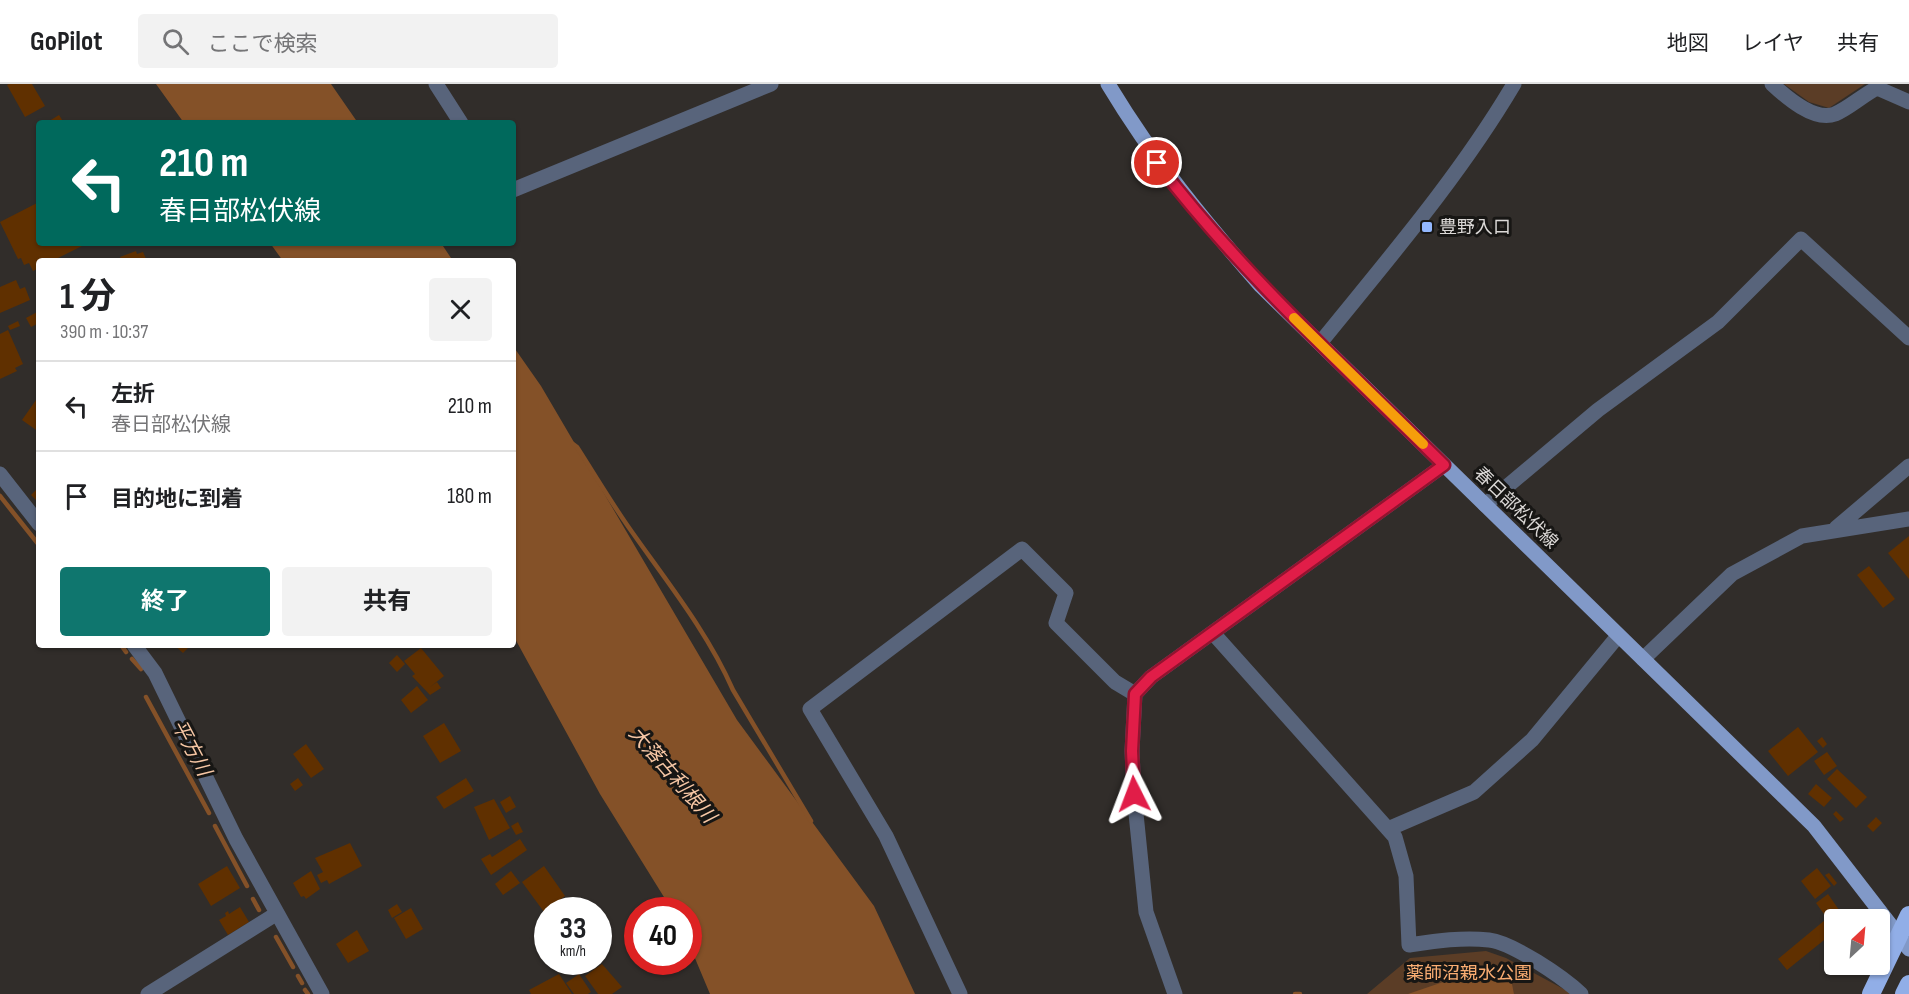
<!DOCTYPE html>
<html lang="ja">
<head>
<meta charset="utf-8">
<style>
  body { margin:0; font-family:"Sofia Sans Condensed","Noto Sans JP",sans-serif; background:#f2f2f2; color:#202124; height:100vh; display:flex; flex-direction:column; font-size:22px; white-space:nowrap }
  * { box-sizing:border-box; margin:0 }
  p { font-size:20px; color:#757577 }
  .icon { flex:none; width:33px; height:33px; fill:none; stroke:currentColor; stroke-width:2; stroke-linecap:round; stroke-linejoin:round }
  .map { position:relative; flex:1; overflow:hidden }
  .panel { position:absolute; left:36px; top:174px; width:480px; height:390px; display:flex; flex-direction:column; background:#fff; border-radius:6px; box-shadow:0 2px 4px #0004 }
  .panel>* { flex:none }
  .hud { position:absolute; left:36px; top:36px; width:480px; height:126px; border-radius:6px; box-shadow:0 2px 4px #0004; background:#00695c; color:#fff; overflow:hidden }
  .needle { width:39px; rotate:26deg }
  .buttons { position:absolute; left:1824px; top:825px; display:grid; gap:12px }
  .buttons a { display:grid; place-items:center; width:66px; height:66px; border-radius:6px; background:#fff; box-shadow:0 2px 4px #0004; font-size:30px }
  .speed { position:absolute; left:534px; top:813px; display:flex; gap:12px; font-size:30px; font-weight:700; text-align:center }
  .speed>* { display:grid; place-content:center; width:78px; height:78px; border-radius:50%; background:#fff; box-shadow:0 2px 4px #0004; line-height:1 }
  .speed small { font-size:15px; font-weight:400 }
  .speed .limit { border:9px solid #d22; background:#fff; color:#111 }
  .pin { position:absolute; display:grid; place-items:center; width:51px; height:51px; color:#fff; margin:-26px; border:3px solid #fff; border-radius:50%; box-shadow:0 2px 6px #0007 }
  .me { position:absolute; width:66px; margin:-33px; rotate:357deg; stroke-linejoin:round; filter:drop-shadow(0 0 4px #0008) }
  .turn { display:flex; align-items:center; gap:21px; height:126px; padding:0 24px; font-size:27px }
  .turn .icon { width:78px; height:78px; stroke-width:2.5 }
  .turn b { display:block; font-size:42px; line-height:51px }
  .round { display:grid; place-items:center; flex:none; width:63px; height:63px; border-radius:6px; background:#f2f2f2 }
  .summary { display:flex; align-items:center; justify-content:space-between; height:102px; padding:0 24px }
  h1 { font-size:36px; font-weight:700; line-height:45px }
  .button { display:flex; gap:12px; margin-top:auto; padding:12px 24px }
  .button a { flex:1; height:69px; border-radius:6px; background:#0f766e; color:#fff; font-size:24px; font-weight:700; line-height:69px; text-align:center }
  .button a+a { background:#f2f2f2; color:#202124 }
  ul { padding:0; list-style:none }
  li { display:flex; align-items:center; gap:18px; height:90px; padding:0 24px; border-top:2px solid #e0e0e0 }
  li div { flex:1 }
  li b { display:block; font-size:22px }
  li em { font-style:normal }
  header { display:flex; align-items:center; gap:36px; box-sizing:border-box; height:84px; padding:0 30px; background:#fff; border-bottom:2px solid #e0e0e0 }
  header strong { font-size:28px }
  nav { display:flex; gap:33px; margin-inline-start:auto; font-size:21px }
  .search { width:420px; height:54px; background:#f2f2f2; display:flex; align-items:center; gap:15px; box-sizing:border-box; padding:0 21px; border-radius:6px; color:#757577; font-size:22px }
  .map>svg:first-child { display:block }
  .green { fill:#5b3d26 }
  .water { fill:#845128 }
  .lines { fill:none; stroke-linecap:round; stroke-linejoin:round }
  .stream { stroke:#845128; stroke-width:4.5 }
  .building { fill:#603000 }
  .minor { stroke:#58647b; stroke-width:15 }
  .major { stroke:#8199c8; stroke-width:15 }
  .highway { stroke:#91aee7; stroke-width:18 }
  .route-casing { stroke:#92132f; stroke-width:15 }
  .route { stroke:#e11d48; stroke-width:10 }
  .slow { stroke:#f59e0b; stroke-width:10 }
  .poi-dot { fill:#93b7fd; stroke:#171614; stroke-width:2 }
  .labels { text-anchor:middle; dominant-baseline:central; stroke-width:6; stroke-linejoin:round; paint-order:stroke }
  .poi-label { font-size:18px; fill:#dcd9d7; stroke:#171614; text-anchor:start }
  .street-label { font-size:18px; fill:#dcd9d7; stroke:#171614 }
  .park-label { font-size:18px; fill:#faad72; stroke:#171614 }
  .water-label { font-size:20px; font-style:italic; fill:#f7c7a5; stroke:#171614 }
</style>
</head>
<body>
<header>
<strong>GoPilot</strong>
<div class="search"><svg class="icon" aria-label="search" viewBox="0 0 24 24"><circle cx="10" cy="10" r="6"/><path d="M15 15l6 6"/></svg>ここで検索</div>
<nav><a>地図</a><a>レイヤ</a><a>共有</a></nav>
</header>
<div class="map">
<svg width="1909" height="910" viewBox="0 0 1909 910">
  <rect width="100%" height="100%" fill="#312d2a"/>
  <path class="green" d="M1784,0h81l-36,24 -20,-6z
    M1486,867l20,7 67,36h-206l43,-36z"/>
  <path class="water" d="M156,0h175l27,39h-174z
    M270,159h171l12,18h-170z
    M513,262l28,40 196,334 137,186 41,88h-205l-21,-50 -1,-34h-16l-72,-116 -87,-159z
    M1490,882c19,0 21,11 24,28h-106z"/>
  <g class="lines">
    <path class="stream" d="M573,360l4,3c18,28 35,57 55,85 36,51 76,101 101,158l78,131
      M0,412l39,49
      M121,561l5,7
      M132,575l9,10
      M146,613l63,116
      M215,742l32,60
      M253,815l6,11
      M276,853l17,30
      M298,892l4,7
      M305,906l3,4
      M1295,910h5"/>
  </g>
  <path class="building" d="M9,0h23l13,22 -20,11 -18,-32z
    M59,31l5,8h-18z
    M39,118v41h49l-36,18h-13v7l-6,3 -4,-8 -5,2 -3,-7 -3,1 -18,-37z
    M136,167l1,3 6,-2 4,9h-25l-2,-4z
    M16,196l4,9 5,-2 5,13 -30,13v-26z
    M39,227v12l-8,4 -5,-9z
    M18,237l2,5 -10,4 -2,-4z
    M8,246l15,34 -8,4 2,3 -17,8v-45z
    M36,316l3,2v30l-17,-12z
    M39,403v16l-8,-8z
    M1909,452v43l-21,-26z
    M1869,482l26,33 -12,9 -26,-33z
    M174,561h17l-8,8z
    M421,564l23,28 -14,11 7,-5 4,6 -11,7 -18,-19 3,-2 -11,-13z
    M397,571l8,9 -8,8 -8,-9z
    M417,602l11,14 -17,13 -10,-13z
    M444,639l17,28 -21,12 -17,-27z
    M1798,643l20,25 -30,24 -20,-25z
    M1822,653l5,7 -4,4 -6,-7z
    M306,660l18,25 -13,9 -18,-24z
    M1827,668l10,14 -13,9 -10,-14z
    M1837,685l30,28 -11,11 -29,-29z
    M298,694l5,7 -8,6 -5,-7z
    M466,694l8,13 -30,18 -8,-12z
    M1816,700l16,14 -8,9 -16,-13z
    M510,712l6,11 -10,6 -6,-11z
    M494,715l16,29 -21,12 -15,-33z
    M1836,727l8,8 -4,3 -7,-8z
    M1876,733l6,6 -9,9 -6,-6z
    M518,738l5,10 -7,3 -5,-9z
    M520,755l7,11 -36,25 -10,-16 9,-5 2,3z
    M350,759l12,23 -33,18 -2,-4 -6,3 -4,-8 6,-3 -8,-14z
    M227,782l13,22 -29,18 -13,-22z
    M544,782l21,30 -21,16 -22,-30z
    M1817,784l14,18 -16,13 -14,-18z
    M311,787l9,18 -14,10 -2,-3 -3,1 -8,-14z
    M511,787l9,12 -17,12 -8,-11z
    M1829,789l8,10 -3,3 -9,-11z
    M1828,810l18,26h-12v8l-18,-25z
    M397,820l5,8 -10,6 -4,-8z
    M572,820l5,6h-16z
    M240,823l9,15 -21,13 -9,-15 7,-4 -1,-3 3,-2 1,3z
    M411,824l12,21 -17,10 -12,-21z
    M1825,836l9,12 -47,38 -9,-11z
    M357,846l12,21 -21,12 -12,-19z
    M602,880l20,23 -10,7h-14l-13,-18z
    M559,890l13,20h-41l-2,-4z
    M579,890l12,18 -3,2h-14l-8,-11z"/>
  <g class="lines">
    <path class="minor" d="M436,0l25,39
      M1772,0c14,13 42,38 63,30 14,-6 28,-19 42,-26l32,14
      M513,106l258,-106
      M1320,259c68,-84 139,-166 194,-259
      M0,390l39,50
      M1485,421l113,-95 120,-88 83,-83 108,99
      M1836,444l73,-62
      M1213,549l182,204 11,39 3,69c27,-4 53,-8 80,-5 24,3 74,37 92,54
      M134,561l21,28 81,166 86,155
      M1643,575l89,-85 70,-38 107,-17
      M1388,745l86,-37 58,-52 86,-104
      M148,910l128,-80
      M960,910l-74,-158 -76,-127 212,-160 44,44 -10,30 59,59 20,12
      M1175,910l-29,-82 -12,-118 -2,-43 3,-57 16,-17 293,-212"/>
    <path class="major" d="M1108,0c45,75 96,137 153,202l553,540 95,123"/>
    <path class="highway" d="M1871,910l38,-79
      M1904,910l5,-10"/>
  </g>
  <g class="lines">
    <defs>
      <path id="route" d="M1134,710l-2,-43 3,-57 16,-17 293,-212c-99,-98 -202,-191 -287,-302"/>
    </defs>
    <use href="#route" class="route-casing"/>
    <use href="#route" class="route"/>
    <path class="slow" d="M1294,234l129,126"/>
  </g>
  <rect class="poi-dot" x="1421" y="137" width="12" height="12" rx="3"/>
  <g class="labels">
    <g class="poi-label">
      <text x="1439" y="143">豊野入口</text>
    </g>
    <g class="street-label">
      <text transform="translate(1516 424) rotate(44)">春日部松伏線</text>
    </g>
    <g class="park-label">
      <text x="1469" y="889">薬師沼親水公園</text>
    </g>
    <g class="water-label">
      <text transform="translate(191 664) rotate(62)">平方川</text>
      <text transform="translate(672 691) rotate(49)">大落古利根川</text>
    </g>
  </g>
</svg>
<div class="buttons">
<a><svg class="needle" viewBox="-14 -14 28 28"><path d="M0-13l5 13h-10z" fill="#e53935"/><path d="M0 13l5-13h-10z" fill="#757577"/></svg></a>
</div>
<div class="speed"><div>33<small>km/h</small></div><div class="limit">40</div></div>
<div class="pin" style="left:1157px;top:79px;background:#d93025"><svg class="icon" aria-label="arrive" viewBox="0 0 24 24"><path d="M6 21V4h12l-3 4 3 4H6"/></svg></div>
<svg class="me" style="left:1134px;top:710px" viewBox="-20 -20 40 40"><path d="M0-17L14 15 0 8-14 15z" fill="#e11d48" stroke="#fff" stroke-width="4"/></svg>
<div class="hud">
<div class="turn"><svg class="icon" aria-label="left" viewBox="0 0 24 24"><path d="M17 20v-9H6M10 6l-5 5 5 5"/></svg><div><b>210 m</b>春日部松伏線</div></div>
</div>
<section class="panel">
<div class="summary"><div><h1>1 分</h1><p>390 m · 10:37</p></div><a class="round"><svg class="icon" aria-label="close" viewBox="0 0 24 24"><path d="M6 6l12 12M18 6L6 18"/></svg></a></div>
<ul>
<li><svg class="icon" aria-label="left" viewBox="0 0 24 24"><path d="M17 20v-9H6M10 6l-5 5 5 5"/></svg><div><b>左折</b><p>春日部松伏線</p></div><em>210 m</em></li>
<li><svg class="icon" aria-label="arrive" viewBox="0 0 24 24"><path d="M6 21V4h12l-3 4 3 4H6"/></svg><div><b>目的地に到着</b></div><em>180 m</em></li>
</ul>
<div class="button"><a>終了</a><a>共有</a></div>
</section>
</div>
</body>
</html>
